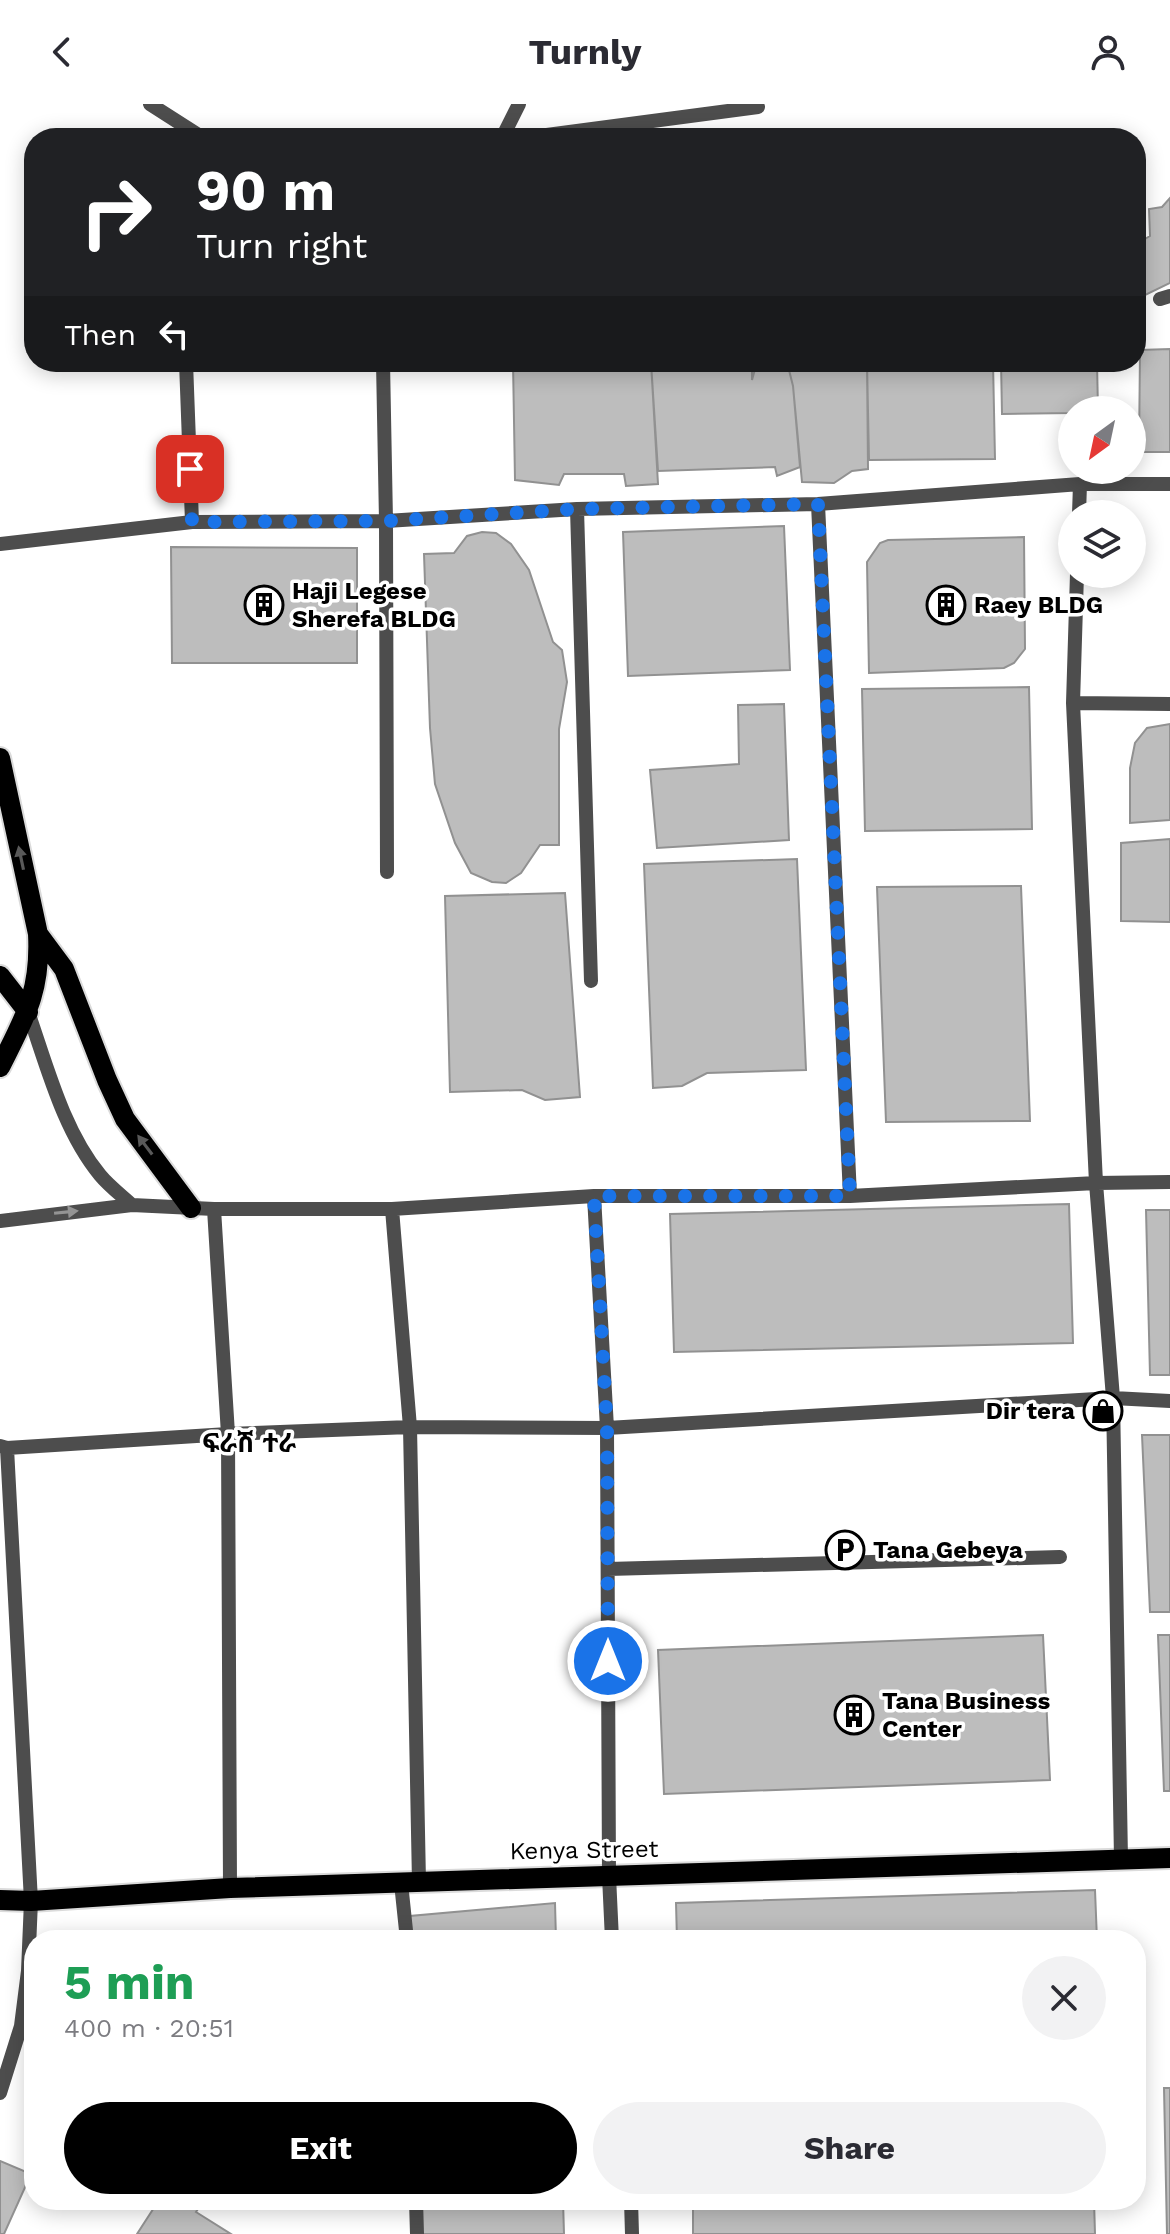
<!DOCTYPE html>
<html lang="en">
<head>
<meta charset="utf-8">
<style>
  body { margin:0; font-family:"Work Sans","Noto Sans Ethiopic",sans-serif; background:#f2f2f3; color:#2b2b33; height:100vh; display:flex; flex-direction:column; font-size:30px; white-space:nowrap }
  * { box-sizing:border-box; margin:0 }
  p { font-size:26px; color:#7c7c81 }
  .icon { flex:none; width:44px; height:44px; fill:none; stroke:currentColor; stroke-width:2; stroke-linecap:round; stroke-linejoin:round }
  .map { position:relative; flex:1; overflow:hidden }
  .details { position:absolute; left:24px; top:1826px; width:1122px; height:280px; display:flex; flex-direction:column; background:#fff; border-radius:32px; box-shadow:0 4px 20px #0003 }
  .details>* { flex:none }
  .guide { position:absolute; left:24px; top:24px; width:1122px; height:244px; border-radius:32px; box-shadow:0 4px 20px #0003; background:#202124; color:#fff; overflow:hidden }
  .needle { width:52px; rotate:213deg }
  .controls { position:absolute; left:1058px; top:292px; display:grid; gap:16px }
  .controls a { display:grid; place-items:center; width:88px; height:88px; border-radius:50%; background:#fff; box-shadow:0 4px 20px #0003; font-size:40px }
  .pin { position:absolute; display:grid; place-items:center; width:68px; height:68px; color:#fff; margin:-34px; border-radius:16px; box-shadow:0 4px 12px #0006 }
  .me { position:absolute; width:88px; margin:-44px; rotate:0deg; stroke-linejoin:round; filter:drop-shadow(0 0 6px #0008) }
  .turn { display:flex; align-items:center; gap:28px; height:168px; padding:0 40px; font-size:36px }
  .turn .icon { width:104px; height:104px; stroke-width:2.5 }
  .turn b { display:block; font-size:56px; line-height:68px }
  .then { display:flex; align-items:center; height:76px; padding:0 40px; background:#0003; gap:16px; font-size:30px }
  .round { display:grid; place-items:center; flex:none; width:84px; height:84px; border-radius:42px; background:#f2f2f3 }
  .overview { display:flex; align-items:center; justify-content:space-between; height:136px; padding:0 40px }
  h1 { font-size:48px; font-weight:700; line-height:60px; color:#1e9e55 }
  .action { display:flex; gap:16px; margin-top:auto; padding:16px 40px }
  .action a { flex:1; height:92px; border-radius:48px; background:#000; color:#fff; font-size:32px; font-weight:700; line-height:92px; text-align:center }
  .action a+a { background:#f2f2f3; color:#2b2b33 }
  header { display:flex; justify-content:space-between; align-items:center; height:104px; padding:0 40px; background:#fff; font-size:36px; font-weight:700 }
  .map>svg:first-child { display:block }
  .building { fill:#bdbdbd; stroke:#919191; stroke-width:2 }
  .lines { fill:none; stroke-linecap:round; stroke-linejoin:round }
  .major-casing { stroke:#dbdbdb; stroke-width:24 }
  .minor { stroke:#4d4d4d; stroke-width:14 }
  .major { stroke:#000; stroke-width:20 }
  .oneway { fill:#595959 }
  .oneway2 { fill:#949494 }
  .route { stroke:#1a73e8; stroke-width:14; stroke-dasharray:0 25.2 }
  .labels { text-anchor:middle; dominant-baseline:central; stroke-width:7; stroke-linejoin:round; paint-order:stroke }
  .poi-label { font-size:24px; font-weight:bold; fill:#000; stroke:#fff; text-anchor:start }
  .street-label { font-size:24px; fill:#000; stroke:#fff }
  .neighbourhood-label { font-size:26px; font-weight:bold; fill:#000; stroke:#fff }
</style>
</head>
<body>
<header><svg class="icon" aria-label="back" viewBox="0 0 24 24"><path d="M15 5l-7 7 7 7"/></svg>Turnly<svg class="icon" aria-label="person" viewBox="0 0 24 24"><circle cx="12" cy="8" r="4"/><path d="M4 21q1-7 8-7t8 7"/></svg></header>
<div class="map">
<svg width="1170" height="2130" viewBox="0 0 1170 2130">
  <rect width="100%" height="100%" fill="#fff"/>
  <path class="building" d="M1170,94v85l-31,15 -3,-5v-49l14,-8 -1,-27 13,-2z
    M1170,245v103h-31l1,-102z
    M513,258h138l7,122 -32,2 -2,-12h-60l-5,11 -44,-5z
    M651,258h101v18l5,-18h30l6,24 7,81 -23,9 -2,-9 -117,4z
    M787,258h80l1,107 -16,2 -18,12 -32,-1 -9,-96z
    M867,258h126l2,97 -126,1z
    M1001,258h96l1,48h-26v3l-70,1z
    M784,422l6,144 -162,6 -5,-144z
    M482,428l14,1 15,11 18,26 24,72 9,8 5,32 -8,47v116h-19l-19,28 -15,10 -14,-1 -21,-9 -16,-30 -20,-59 -5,-56 -6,-174 30,-1 13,-17z
    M1024,433l1,112 -11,14 -10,5 -135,5 -2,-111 13,-19 8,-3z
    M171,443l186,1v115h-185z
    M1029,583l3,142 -167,2 -3,-142z
    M784,600l5,136 -132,8 -7,-78 89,-6 -1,-59z
    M1170,620v96l-40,3v-55l5,-25 12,-15z
    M1170,735v83l-49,-1v-78z
    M797,755l9,211 -99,3 -25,13 -29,2 -9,-224z
    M1021,782l9,235 -144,1 -9,-235z
    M565,789l15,204 -35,3 -23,-10 -72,2 -5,-196z
    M1069,1100l4,139 -399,9 -4,-138z
    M1146,1106h24v165h-20z
    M1142,1331h28v177h-20z
    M1043,1531l7,145 -386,14 -6,-144z
    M1158,1531h12v156h-6z
    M1095,1786l2,50h-420l-1,-37z
    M555,1799l1,37h-145l-1,-24z
    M1164,1984h6v146h-3z
    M0,2057l31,13 -27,60h-4z
    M0,2057l31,13 -27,60h-4z
    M159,2096h45l-8,12 35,22h-94z
    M421,2096h142l1,34h-142z
    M693,2096h401l1,34h-402z"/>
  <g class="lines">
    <defs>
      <path id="major" d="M0,654l38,176c3,58 -13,83 -38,133
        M38,830l26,35 43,111 18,39 66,89
        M0,872l28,36
        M0,1796l31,1 199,-13 940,-30"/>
    </defs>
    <use href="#major" class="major-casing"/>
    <path class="minor" d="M150,0l53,34
      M502,34l17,-34
      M524,34l234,-31
      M1160,195l10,-3
      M186,258l6,160
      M383,258l3,159 1,351
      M818,400l32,692
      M577,405l14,472
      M1079,410l1,-30
      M0,440l192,-22 194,-1 191,-12 241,-5 262,-20h90
      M1077,470l-4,129 23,480 17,215 8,461
      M1073,599l97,1
      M28,908c19,54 35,118 72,163 9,11 21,20 32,30
      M594,1092l13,232 2,448 3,64
      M214,1105l14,225 2,454
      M392,1105l18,218 9,455
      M0,1117l132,-16 82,4h178l202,-13h256l246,-13 74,-1
      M0,1342l7,2 221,-14 182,-7 197,1 506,-30 57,3
      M608,1465l452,-12
      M401,1779l6,57
      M0,1989l21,-67 7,-55 3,-70 -24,-453
      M416,2096l1,34
      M631,2096l1,34"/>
    <use href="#major" class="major"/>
  </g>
  <defs><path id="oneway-solid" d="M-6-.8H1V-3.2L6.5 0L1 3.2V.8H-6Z" transform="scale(2)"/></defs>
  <g class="oneway">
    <use href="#oneway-solid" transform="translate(21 754) rotate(-102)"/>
    <use href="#oneway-solid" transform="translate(145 1041) rotate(-127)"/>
  </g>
  <use class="oneway2" href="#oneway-solid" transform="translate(66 1108) rotate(-6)"/>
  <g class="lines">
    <path class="route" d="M190,365l2,53 194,-1 191,-12 241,-5 32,692h-256l13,232 1,233"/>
  </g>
  <defs>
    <symbol id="building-ring" viewBox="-11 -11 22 22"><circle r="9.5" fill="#fff" stroke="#000" stroke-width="1.5"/><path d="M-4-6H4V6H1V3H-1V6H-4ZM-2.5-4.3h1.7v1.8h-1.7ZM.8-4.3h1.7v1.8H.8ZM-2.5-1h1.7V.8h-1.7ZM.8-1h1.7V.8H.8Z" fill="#000"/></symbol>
    <symbol id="shop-ring" viewBox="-11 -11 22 22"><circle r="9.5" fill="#fff" stroke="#000" stroke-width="1.5"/><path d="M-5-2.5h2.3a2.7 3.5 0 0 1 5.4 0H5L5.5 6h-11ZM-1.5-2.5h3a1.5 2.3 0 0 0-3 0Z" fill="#000"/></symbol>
    <symbol id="parking-ring" viewBox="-11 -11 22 22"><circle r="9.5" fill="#fff" stroke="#000" stroke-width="1.5"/><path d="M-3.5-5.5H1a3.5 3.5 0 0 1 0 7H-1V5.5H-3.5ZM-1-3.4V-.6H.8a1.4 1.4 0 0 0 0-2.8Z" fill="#000"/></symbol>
  </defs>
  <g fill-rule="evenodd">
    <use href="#building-ring" x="242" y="479" width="44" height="44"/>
    <use href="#building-ring" x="924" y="479" width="44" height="44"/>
    <use href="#shop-ring" x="1081" y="1285" width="44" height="44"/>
    <use href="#parking-ring" x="823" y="1424" width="44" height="44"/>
    <use href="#building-ring" x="832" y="1589" width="44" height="44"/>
  </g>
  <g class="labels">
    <g class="poi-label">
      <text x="292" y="487">Haji Legese<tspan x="292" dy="28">Sherefa BLDG</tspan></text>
      <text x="974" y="501">Raey BLDG</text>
      <text x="1075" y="1307" text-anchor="end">Dir tera</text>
      <text x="873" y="1446">Tana Gebeya</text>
      <text x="882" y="1597">Tana Business<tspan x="882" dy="28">Center</tspan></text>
    </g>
    <g class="street-label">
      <text transform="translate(584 1746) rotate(-1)">Kenya Street</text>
    </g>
    <g class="neighbourhood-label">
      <text x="249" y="1339">ፍራሽ ተራ</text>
    </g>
  </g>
</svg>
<div class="controls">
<a><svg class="needle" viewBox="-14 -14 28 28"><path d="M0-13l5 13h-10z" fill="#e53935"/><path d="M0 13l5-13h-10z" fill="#7c7c81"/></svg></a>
<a><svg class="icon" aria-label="layers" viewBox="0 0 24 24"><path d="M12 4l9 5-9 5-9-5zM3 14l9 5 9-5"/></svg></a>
</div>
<div class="pin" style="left:190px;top:365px;background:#d93025"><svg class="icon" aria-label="arrive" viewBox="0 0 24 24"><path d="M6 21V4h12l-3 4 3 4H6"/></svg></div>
<svg class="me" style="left:608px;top:1557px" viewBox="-20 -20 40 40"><circle r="17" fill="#1a73e8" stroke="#fff" stroke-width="3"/><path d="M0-11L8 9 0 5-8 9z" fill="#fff"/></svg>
<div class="guide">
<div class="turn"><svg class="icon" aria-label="right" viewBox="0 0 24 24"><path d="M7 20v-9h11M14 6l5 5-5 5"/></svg><div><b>90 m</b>Turn right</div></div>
<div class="then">Then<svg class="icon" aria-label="left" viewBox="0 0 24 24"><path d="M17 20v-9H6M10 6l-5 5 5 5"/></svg></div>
</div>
<section class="details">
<div class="overview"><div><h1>5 min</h1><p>400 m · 20:51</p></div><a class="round"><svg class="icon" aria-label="close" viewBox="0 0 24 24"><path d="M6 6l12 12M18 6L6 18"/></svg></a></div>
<div class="action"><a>Exit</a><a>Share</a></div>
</section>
</div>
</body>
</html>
